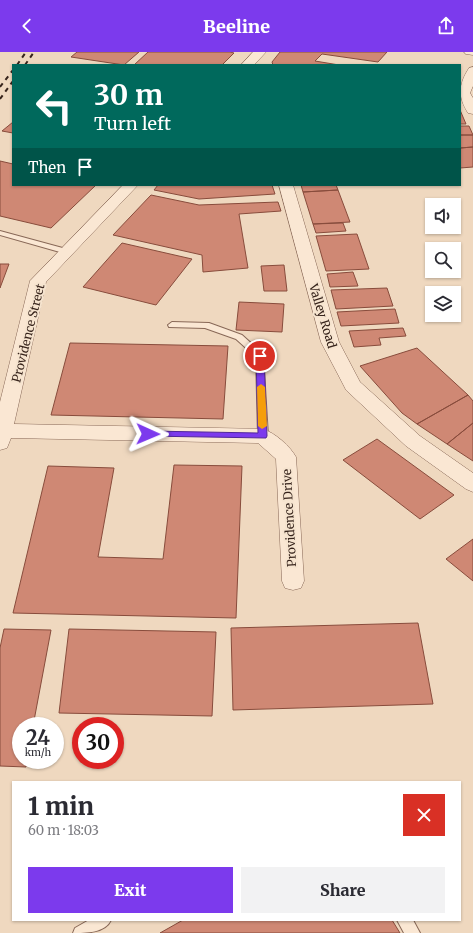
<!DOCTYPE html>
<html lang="en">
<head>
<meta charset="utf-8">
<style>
  body { margin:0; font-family:Merriweather,serif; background:#f2f2f3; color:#2b2b33; height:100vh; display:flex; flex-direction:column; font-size:15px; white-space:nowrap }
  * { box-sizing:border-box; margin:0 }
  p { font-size:13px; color:#7c7c81 }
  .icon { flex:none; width:22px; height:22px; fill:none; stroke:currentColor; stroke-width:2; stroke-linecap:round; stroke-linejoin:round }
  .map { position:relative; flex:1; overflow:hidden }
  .side { position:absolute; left:12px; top:729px; width:449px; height:140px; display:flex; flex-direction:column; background:#fff; border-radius:0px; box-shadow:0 1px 3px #0004 }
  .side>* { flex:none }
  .guide { position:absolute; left:12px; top:12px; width:449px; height:122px; border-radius:0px; box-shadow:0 1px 3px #0004; background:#00695c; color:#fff; overflow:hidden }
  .controls { position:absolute; left:425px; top:146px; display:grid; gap:8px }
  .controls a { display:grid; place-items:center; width:36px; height:36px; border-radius:0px; background:#fff; box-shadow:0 1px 3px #0004; font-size:20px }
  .speed { position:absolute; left:12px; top:665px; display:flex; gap:8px; font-size:20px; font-weight:700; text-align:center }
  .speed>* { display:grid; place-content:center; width:52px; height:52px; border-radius:50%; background:#fff; box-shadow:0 1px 3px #0004; line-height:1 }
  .speed small { font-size:10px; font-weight:400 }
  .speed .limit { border:6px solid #d22; background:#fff; color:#111 }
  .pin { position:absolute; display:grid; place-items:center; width:34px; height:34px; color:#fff; margin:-17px; border:2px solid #fff; border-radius:50%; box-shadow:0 1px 4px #0007 }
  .me { position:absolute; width:44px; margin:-22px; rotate:91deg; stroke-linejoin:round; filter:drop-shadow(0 0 3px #0008) }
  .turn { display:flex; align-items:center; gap:14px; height:84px; padding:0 16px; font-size:18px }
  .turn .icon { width:52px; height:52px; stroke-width:2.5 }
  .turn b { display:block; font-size:28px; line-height:34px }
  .then { display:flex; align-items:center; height:38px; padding:0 16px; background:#0003; gap:8px; font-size:15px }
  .round { display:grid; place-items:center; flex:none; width:42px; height:42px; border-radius:0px; background:#f2f2f3 }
  .headline { display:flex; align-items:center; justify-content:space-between; height:68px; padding:0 16px }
  h1 { font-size:24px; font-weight:800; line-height:30px }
  .primary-button { display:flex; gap:8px; margin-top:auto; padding:8px 16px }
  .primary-button a { flex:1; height:46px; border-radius:0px; background:#7c3aed; color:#fff; font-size:16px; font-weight:800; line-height:46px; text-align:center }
  .primary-button a+a { background:#f2f2f3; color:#2b2b33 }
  header { display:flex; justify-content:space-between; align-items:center; height:52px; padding:0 16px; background:#7c3aed; color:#fff; font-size:18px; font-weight:800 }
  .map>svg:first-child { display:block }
  .building { fill:#cf8874; stroke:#884c3c }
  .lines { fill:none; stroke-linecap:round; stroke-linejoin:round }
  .lane-casing { stroke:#886857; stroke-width:2 }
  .street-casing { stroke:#886857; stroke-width:1 }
  .lane { fill:#fae7d3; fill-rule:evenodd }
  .street { fill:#fae7d3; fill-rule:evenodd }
  .rail { stroke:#37241c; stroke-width:2; stroke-dasharray:4.5 4.5; stroke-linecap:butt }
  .route { fill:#7c3aed; stroke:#51269a }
  .slow { fill:#f59e0b }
  .labels { text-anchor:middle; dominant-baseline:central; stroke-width:4; stroke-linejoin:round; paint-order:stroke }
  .street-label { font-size:12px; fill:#37241c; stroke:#f6e4cf }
</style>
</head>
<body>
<header><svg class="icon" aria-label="back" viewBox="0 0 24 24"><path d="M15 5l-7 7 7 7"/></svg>Beeline<svg class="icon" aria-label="share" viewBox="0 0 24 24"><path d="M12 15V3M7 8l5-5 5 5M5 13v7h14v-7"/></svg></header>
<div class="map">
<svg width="473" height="881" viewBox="0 0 473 881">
  <rect width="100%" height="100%" fill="#efd8bf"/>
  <path class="building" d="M77,0h62l-15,13 -53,-8z
    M148,0h82l4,1 -12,12h-88z
    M280,0h107l-9,10 -56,-8 -7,7 24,4h-66l-1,-3z
    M460,58l6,14h-6z
    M13,70v11l-11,-2z
    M460,74h9l4,9h-13z
    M460,83h13v12l-13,1z
    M473,95v20l-13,1v-20z
    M0,109l13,3v21h83l-45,43 -51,-12z
    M158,133h114l3,9 -76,5 -45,-9z
    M301,133h35l2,5 -35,2z
    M338,138l12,32 -37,2 -10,-32z
    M151,143l48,10 79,-3 3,9 -42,3 9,54 -45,4 -1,-17 -89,-20z
    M343,171l3,8 -30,2 -3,-9z
    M357,182l12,35 -43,2 -10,-35z
    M122,191l70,16 -36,46 -73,-18z
    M0,212h9l-9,24z
    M284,213l3,26h-23l-3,-25z
    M353,220l5,14 -28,1 -3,-13z
    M387,236l6,18 -57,3 -5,-19z
    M239,250l45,2 -2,28 -46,-2z
    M395,257l4,14 -58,3 -4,-14z
    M403,276l3,8 -27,2 2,7 -27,2 -5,-16z
    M70,291l158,3 -5,73 -172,-4z
    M417,296l51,47 -51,29 -15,-11 -42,-47z
    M468,343l5,6v22l-26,21 -30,-20z
    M473,371v38l-26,-17z
    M377,387l77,56 -34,24 -77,-59z
    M174,413l68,1 -6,152 -223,-5 35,-147 66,2 -16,89 65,2z
    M473,487v42l-27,-22z
    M418,571l15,81 -200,6 -2,-82z
    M4,577l47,1 -18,96h-12v34h6l-1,7 -26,-1v-118z
    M69,577l147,3 -4,84 -153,-3z
    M183,868h209l8,13h-240z"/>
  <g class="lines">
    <defs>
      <path id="lane" d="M0,179l70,19 1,2 -4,2 -67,-19z
        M172,270l37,1 33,12 21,19 5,82 -2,2h-6l-2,-2 -2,-79 -20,-18 -31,-11 -36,-1 -1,-2z
        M89,868h22c-6,13 -25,13 -38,13l2,-5z
        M397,868h16l7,13h-16z"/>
      <path id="street" d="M253,0h13l-12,13h-13z
        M464,0h9v3l-7,-1z
        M473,15v19l-3,7 3,5v16l-5,-1c-10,-16 -10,-28 1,-45z
        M123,133h15l-92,97 -32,142 249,5c12,4 27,17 33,28l8,124 -3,7 -8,2 -8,-2 -3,-7 -6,-122 -18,-16 -247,-5 -4,10 -7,2v-48l30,-121z
        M279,133h14l46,157 21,40 60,54 53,37v19l-7,-3 -60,-43 -60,-56 -2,-4 -23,-44z"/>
    </defs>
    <use href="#lane" class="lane-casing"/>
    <use href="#street" class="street-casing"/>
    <use href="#lane" class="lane"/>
    <use href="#street" class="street"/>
    <path class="rail" d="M17,13l9,-13
      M25,13l9,-13
      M0,35l13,-17
      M0,47l13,-18"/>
  </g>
  <path class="route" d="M260,301l4,3 3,80 -1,2 -121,-2 -1,-2 4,-3 110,2 -2,-77z"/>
  <path class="slow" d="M261,332l4,3 2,39 -5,3 -4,-3 -1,-39z"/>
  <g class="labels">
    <g class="street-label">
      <text transform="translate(323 264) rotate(73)">Valley Road</text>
      <text transform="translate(28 281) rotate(-76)">Providence Street</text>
      <text transform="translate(289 466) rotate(-93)">Providence Drive</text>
    </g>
  </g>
</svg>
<div class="controls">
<a><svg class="icon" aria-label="sound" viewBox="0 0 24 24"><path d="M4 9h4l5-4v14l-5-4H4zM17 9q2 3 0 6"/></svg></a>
<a><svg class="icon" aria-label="search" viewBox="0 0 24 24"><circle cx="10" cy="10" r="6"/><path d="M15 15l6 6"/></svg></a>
<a><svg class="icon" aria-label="layers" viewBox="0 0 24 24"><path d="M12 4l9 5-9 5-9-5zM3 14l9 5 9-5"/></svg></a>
</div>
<div class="speed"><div>24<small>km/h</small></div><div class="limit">30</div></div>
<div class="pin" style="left:260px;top:304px;background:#d93025"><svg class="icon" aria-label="arrive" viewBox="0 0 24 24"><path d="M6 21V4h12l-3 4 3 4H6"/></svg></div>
<svg class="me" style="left:148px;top:382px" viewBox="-20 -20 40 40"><path d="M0-17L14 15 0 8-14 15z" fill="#7c3aed" stroke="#fff" stroke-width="4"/></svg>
<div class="guide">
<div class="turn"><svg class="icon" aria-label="left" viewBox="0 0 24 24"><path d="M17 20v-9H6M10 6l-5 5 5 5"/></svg><div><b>30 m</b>Turn left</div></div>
<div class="then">Then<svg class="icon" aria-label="arrive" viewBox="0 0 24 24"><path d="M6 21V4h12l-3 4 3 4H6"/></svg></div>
</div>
<section class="side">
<div class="headline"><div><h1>1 min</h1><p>60 m · 18:03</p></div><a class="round" style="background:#d93025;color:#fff"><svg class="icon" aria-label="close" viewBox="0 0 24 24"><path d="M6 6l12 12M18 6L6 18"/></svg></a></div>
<div class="primary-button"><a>Exit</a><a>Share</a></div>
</section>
</div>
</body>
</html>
